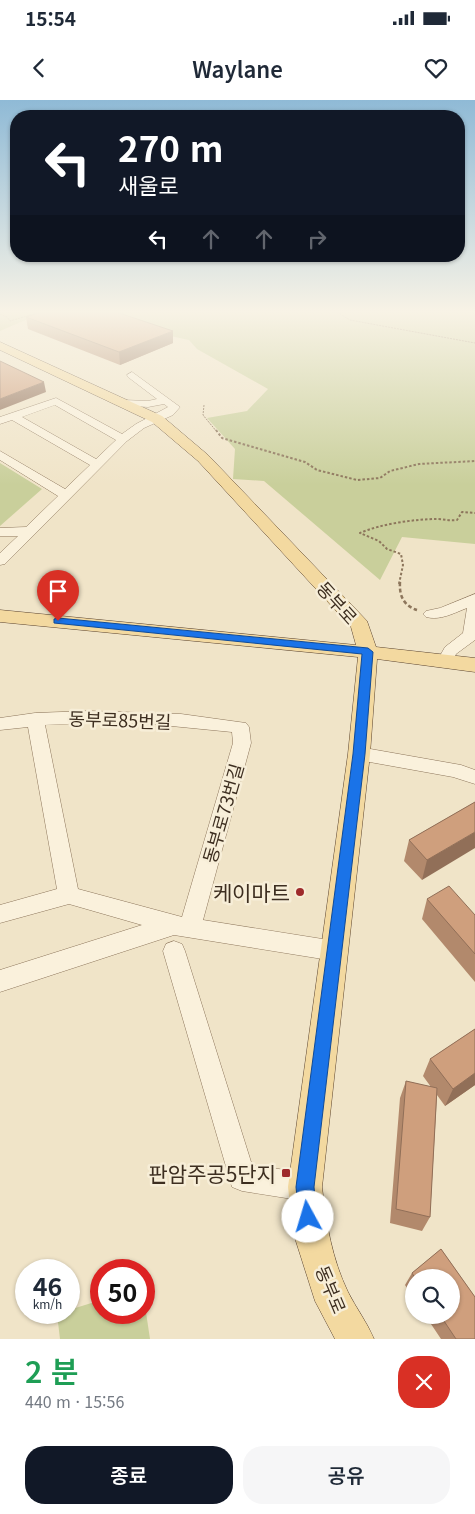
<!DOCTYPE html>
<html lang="ko">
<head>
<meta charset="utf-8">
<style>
  body { margin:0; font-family:Georgia,"Noto Sans KR",serif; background:#f6f6f7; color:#1f2937; height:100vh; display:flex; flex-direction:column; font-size:19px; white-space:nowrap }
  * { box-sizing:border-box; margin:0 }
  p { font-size:16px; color:#747a83 }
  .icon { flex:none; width:28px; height:28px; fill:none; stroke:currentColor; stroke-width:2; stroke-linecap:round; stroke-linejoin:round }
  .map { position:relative; height:1239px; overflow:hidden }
  .details { display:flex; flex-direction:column; background:#fff; flex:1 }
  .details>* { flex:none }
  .hud { position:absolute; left:10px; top:10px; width:455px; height:152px; border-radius:20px; box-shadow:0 1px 4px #0004; background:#111827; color:#fff; overflow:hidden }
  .buttons { position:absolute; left:405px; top:1169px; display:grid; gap:10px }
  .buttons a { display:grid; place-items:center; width:55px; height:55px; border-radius:50%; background:#fff; box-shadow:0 1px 4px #0004; font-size:25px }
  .speed { position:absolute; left:15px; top:1159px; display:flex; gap:10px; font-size:25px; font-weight:700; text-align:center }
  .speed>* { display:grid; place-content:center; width:65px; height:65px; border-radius:50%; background:#fff; box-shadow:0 1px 4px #0004; line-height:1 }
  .speed small { font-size:12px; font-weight:400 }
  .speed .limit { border:8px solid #d22; background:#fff; color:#111 }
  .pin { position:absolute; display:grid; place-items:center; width:42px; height:42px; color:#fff; margin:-51px -21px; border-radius:50% 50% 50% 0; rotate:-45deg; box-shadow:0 0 5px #0007 }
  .pin .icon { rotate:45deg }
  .me { position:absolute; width:55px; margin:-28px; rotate:354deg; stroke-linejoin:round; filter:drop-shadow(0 0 4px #0008) }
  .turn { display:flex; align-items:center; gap:18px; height:105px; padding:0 25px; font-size:22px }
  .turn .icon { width:65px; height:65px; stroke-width:2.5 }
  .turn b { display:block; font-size:35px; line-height:42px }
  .lanes { display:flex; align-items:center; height:48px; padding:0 25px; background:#0003; justify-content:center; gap:25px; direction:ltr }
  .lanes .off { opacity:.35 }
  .round { display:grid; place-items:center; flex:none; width:52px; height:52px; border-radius:20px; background:#f6f6f7 }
  .summary { display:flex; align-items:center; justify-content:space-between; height:85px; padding:0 25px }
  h1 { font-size:30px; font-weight:600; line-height:38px; color:#1e9e55 }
  .action { display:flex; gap:10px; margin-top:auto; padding:10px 25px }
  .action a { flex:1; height:58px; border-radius:20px; background:#111827; color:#fff; font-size:20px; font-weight:600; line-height:58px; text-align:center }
  .action a+a { background:#f6f6f7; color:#1f2937 }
  .status { display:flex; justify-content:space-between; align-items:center; height:35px; padding:0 25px; background:#fff; direction:ltr }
  .status svg { height:14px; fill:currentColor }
  header { display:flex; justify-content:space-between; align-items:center; height:65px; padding:0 25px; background:#fff; font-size:22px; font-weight:600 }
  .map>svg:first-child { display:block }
  .green { fill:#c9cf9b }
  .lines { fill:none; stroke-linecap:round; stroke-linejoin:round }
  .minor-casing { stroke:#8d765c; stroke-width:1 }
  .major-casing { stroke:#5b4430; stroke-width:1 }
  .path-far2 { stroke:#8d765c; stroke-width:1; stroke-dasharray:2 1; stroke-linecap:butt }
  .path-far1 { stroke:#8d765c; stroke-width:2; stroke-dasharray:2.5 2; stroke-linecap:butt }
  .path { stroke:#8d765c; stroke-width:2.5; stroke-dasharray:4 2.5; stroke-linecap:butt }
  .minor { fill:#faf1dc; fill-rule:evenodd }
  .major { fill:#f3d9a0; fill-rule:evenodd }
  .wall { fill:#b2896c }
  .shaded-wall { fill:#916f58 }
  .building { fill:#cf9f7d; stroke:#916f58 }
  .route { fill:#1a73e8; stroke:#114b97 }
  .poi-dot { fill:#9e2a2b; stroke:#f7eed8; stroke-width:2 }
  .labels { text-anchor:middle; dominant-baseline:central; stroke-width:5; stroke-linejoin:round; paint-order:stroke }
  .street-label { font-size:18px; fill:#3d2e20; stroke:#f7eed8 }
  .near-poi-label { font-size:21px; fill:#3d2e20; stroke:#f7eed8; text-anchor:end }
</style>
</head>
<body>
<div class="status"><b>15:54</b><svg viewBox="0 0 49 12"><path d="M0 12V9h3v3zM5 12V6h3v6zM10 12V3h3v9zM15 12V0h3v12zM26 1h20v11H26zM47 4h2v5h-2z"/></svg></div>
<header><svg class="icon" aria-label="back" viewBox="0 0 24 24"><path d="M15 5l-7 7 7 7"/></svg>Waylane<svg class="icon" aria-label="heart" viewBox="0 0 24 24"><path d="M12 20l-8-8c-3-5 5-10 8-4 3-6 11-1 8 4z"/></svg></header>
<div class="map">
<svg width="475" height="1239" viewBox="0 0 475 1239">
  <rect width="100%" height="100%" fill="#f0e4c8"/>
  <path class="green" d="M0,212h44l-44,19z
    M103,212h372v232l-73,-7 -22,43 -116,-99 -31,-2 2,-30 -28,-31 40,-7 21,-22 -71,-40 -8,-9 -37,-8z
    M0,363l42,26 -42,37z
    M144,1199l6,40h-90l-3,-25 12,-2v-2l32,-10v12h43z"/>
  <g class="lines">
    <defs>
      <path id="minor" d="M132,272l48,35 -7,8 -29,13 -17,13 -122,123 -5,1v-12l18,-17h-18v-8l26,-1 32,-31 -58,-36v-9l65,38 25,-24 -78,-45 -12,4v-7l56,-19 66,36 14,-10 32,-17 -4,-3 -16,3 -29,-2 -1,-2 1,-2 4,-1 25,1 9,-2 -29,-22 -1,-2zM55,305l61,35 -20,19 -74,-42z
        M475,494v46l-19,14 -5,11 -6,1 -6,-1 -2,-4 8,-14 18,-14 4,-25c-13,5 -27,13 -41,9l-3,-3 3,-3 14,-3z
        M89,611l92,3 65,9 3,4 2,16 -48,177 132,21 8,3 3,7 -3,7 -8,3 -161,-26 -174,57v-22l142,-45 -73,-21 -69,19v-18l57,-16 -29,-162 -28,3v-12l35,-5zM89,623l62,1 81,8 1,11 -51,174 -104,-28 -33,-164z
        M359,647l102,18 14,5v14l-22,-7 -100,-18 -3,-5 3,-5z
        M174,841l8,3 3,7 67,214 53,8 10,4 4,10 -4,10 -10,4 -63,-10 -10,-4 -69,-236 3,-7z"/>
      <path id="major" d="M0,242l162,74 46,39 159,166 9,26 99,11v14l-98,-13 -7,95 -48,433c4,36 10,72 26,105 8,16 19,30 26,47h-39l-20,-38 -22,-69 -5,-45 60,-433 10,-97 -358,-35v-12l356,35 -5,-18 -153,-166 -46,-39 -152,-72z"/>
    </defs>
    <use href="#minor" class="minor-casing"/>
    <use href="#major" class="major-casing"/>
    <path class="path-far2" d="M337,212l13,8 125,23
      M0,214l7,3 3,4 30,-9
      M204,305l-1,10 14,17"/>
    <path class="path-far1" d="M216,330l6,8 83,24 12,8 40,10 23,-2 10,-7 29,-7 56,-3
      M399,484l4,-19 -2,-11 -14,-5 -8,-8 -19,-8c20,-9 55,-14 77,-14 7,0 13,2 20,1l5,-8 13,1"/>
    <path class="path" d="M400,482c-1,14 4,24 17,28"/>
    <use href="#minor" class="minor"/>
    <use href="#major" class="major"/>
  </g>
  <path class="wall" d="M26,217l147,26 -53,22 -92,-36z
    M475,702l-53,78 -18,-19 5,-21z
    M427,799l48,16v67l-53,-63z
    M475,929v56l-30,21 -8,-11 -7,122 -8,14 -32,-8 10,-125 6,-17 25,6 -8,-11 7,-17z
    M441,1149l34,48v42h-34l-16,-24h26v-37h-37v20l-9,-13 7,-12z"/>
  <path class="shaded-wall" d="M173,231v12l-53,22 -1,-13z
    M44,282l2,10 -46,18v-11z
    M475,732v16l-53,32 5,-20z
    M475,973v12l-30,21 8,-17z"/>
  <path class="building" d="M42,212h74l57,19 -54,21 -93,-35z
    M0,261l44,21 -44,17z
    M475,702v30l-48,28 -18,-20z
    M449,786l26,29v39l-48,-55z
    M475,929v44l-22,16 -23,-30z
    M406,981l31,7 -7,129 -34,-8z
    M441,1149l34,48v42h-19l-16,-24h11v-37h-36l-3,-5z"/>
  <linearGradient id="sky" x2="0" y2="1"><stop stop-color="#8fbad6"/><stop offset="0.55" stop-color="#f8f3e6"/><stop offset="1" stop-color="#f8f3e6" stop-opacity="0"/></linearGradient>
  <rect width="475" height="385" fill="url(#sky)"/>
  <path class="route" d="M58,518l310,30 5,4 -8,102 -51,433 3,30 -2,7 -7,2 -6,-2 -3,-7 -3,-30 57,-433 9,-100 -308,-31v-4z"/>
  <g class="poi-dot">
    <circle cx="300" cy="792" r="5"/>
    <rect x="281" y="1068" width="10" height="10" rx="2.5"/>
  </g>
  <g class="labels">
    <g class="street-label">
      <text transform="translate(338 502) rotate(48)">동부로</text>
      <text transform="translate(120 619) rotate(2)">동부로85번길</text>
      <text transform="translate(222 713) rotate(-74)">동부로73번길</text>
      <text transform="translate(332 1189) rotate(67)">동부로</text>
    </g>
    <g class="near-poi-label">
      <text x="290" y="792">케이마트</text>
      <text x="276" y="1073">판암주공5단지</text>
    </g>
  </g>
</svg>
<div class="buttons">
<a><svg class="icon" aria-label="search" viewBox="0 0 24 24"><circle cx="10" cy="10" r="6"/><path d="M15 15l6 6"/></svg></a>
</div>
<div class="speed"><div>46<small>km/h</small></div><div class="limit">50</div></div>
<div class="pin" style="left:58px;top:521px;background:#d93025"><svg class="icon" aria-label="arrive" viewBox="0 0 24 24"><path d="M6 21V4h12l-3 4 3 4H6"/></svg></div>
<svg class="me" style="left:308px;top:1117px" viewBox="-20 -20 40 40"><circle r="19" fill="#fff"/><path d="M0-13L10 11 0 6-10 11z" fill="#1a73e8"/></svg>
<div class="hud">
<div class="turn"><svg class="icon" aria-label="left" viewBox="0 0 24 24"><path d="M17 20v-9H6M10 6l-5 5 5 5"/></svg><div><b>270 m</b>새울로</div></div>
<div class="lanes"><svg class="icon" aria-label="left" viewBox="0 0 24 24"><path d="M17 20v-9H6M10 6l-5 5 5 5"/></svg><svg class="icon off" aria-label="ahead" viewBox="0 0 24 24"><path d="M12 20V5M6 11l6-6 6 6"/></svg><svg class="icon off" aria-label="ahead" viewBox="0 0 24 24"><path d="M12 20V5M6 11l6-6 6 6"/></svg><svg class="icon off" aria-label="right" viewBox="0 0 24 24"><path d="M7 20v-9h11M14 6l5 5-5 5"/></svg></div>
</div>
</div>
<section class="details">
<div class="summary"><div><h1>2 분</h1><p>440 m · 15:56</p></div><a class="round" style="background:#d93025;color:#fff"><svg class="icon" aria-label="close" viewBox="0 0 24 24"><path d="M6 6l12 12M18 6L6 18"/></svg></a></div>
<div class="action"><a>종료</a><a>공유</a></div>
</section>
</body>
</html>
